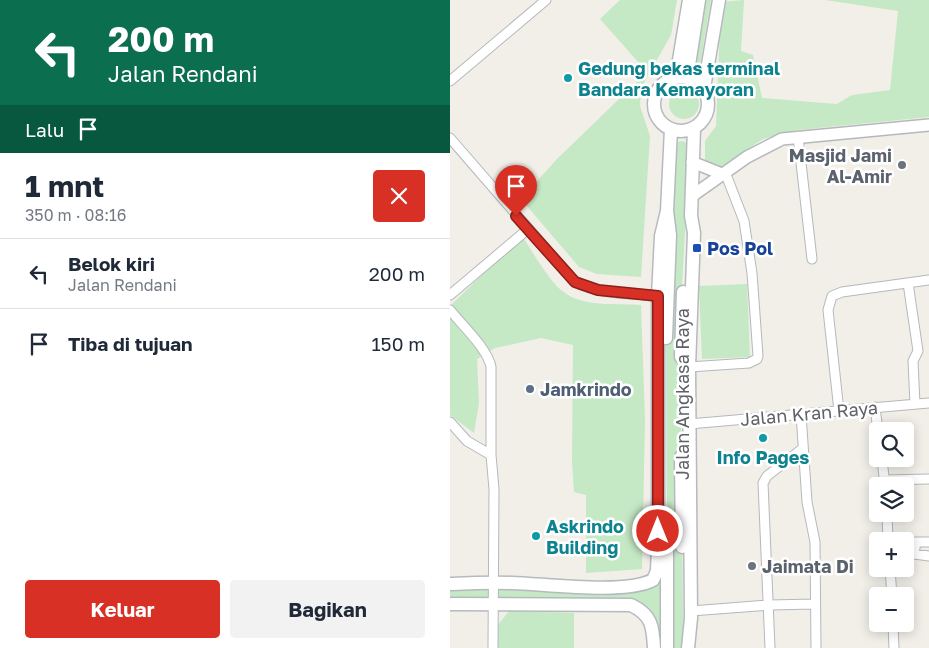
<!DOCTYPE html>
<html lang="id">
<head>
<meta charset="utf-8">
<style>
  body { margin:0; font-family:"Golos Text",sans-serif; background:#f2f2f3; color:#1f2937; height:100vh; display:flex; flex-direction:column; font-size:19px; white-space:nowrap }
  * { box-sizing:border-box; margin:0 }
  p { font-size:16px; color:#747a83 }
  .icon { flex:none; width:28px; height:28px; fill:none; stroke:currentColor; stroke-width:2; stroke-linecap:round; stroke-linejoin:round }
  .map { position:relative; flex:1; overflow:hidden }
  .side { display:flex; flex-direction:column; background:#fff; width:450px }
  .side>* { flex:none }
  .top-card { background:#0b6e4f; color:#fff; overflow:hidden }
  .tools { position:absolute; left:419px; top:422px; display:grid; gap:10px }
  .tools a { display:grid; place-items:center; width:45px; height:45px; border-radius:5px; background:#fff; box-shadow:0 2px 12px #0003; font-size:25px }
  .pin { position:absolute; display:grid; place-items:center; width:42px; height:42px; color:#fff; margin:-51px -21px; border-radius:50% 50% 50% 0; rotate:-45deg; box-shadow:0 0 5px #0007 }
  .pin .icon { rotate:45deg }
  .me { position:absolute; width:55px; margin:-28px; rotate:0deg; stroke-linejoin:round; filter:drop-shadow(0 0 4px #0008) }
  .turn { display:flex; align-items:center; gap:18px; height:105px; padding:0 25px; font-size:22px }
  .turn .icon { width:65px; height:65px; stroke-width:2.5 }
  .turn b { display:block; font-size:35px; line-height:42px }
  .then { display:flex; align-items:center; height:48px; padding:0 25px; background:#0003; gap:10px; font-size:19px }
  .round { display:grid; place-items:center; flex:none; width:52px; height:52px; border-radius:5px; background:#f2f2f3 }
  .summary { display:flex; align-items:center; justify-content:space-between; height:85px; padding:0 25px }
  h1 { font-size:30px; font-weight:700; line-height:38px }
  .button { display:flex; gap:10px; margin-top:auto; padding:10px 25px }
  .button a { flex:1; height:58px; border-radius:5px; background:#d93025; color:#fff; font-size:20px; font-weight:700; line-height:58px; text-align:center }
  .button a+a { background:#f2f2f3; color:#1f2937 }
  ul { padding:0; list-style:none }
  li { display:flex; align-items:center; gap:15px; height:70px; padding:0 25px; border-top:1px solid #e0e1e3 }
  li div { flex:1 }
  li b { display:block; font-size:19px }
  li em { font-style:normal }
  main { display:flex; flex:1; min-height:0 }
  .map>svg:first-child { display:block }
  .green { fill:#c5e8c5 }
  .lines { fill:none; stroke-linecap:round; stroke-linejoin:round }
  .minor-casing { stroke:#b5b8bc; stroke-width:11 }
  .tertiary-casing { stroke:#b5b8bc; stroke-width:14 }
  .secondary-casing { stroke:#b6babf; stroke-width:15 }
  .minor { stroke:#fff; stroke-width:9 }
  .tertiary { stroke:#fff; stroke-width:11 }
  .secondary { stroke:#fff; stroke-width:12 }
  .route-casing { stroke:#8d1f18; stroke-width:12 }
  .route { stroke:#d93025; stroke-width:9 }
  .culture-dot { fill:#0f9aa8; stroke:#fff; stroke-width:2 }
  .worship-dot { fill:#6b7280; stroke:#fff; stroke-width:2 }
  .transit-dot { fill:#1a4fb4; stroke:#fff; stroke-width:2 }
  .service-dot { fill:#5c6f8a; stroke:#fff; stroke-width:2 }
  .labels { text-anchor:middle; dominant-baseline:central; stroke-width:5; stroke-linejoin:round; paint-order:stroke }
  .culture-label { font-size:18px; font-weight:bold; fill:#0d838f; stroke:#fff; text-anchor:start }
  .worship-label { font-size:18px; font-weight:bold; fill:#5b616d; stroke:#fff; text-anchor:end }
  .transit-label { font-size:18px; font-weight:bold; fill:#164399; stroke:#fff; text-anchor:start }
  .service-label { font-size:18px; font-weight:bold; fill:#4e5e75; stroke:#fff; text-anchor:start }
  .street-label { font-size:18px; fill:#5f6368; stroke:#fff }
</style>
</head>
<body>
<main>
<section class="side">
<div class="top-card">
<div class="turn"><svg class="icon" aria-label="left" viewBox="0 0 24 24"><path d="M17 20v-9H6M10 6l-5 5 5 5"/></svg><div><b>200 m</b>Jalan Rendani</div></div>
<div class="then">Lalu<svg class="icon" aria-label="arrive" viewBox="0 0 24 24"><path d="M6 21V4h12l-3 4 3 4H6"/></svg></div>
</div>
<div class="summary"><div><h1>1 mnt</h1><p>350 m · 08:16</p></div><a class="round" style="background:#d93025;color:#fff"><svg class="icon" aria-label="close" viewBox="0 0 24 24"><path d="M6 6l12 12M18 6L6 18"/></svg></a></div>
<ul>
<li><svg class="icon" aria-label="left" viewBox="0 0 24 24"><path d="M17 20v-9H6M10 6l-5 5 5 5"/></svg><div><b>Belok kiri</b><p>Jalan Rendani</p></div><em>200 m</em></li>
<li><svg class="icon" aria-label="arrive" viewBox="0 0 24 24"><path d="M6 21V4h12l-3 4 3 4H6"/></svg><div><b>Tiba di tujuan</b></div><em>150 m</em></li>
</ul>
<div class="button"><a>Keluar</a><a>Bagikan</a></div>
</section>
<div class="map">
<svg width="479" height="648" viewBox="0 0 479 648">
  <rect width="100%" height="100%" fill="#f1efe8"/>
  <path class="green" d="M170,0h57l-6,35 -30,53 -1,18 10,30 -9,141 -44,-3 -18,-7 -58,-68 36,-40 90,-87 -47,-53z
    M243,0h18l-14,82 -5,-2z
    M294,0l-3,51 12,4 9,43 75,6 15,-9 38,-5 8,-79 -73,-11h104v117l-131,13 -35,9 -44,29 -14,-2v-25l11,-15 5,-124z
    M219 104a15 15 0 1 1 30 0a15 15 0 1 1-30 0Z
    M233,141l7,4 -10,175 3,297 5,16v15h-34l-12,-37 -192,-6v-21l198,-1 19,-44 -1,-210 10,-187z
    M72,236c10,15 26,43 39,54 20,18 56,13 80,15l4,115 -3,149 -56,4v-78l-12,-3 -2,-31 1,-116 -32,-7 -46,10 -18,11 2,44 -5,30 -24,-18v-109z
    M297,284l3,73 -48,2 -3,-73z
    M59,611l65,2v35h-77v-22z"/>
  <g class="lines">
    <defs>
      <path id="minor" d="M0,81l96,-81
        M348,137l14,122
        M0,138l125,144c24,13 55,11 83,14
        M458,283l10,68 -5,10 2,43
        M0,295l78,-66
        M0,310c11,14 38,39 41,57v88l3,34 -1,159
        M239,367l60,-4 8,-4 1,-3 -6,-83 -8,-52 -19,-49
        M425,407l3,24
        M389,411l-11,-101 4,-14 10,-4 87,-12
        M351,414l6,88 8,40 1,106
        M0,422l17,19 24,14
        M239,424l240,-21
        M432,459l3,27
        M434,480l45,-1
        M437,514l1,27
        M479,542h-13l-2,12 15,2
        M440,569l2,27
        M241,611l78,-6 46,-1
        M443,624l1,24
        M320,648l-7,-165 4,-7 35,-27"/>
      <path id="tertiary" d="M242,162l30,12
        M242,196l55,-39 35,-18 147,-14"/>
      <path id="secondary" d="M204 104a27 27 0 1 1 54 0a27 27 0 1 1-54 0Z
        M226,78l13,-78
        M237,78l12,-78
        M254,88l15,-88
        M216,338l4,-103 -3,-24 4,-82
        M231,357l2,-65
        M231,457l1,90
        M217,531v117
        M0,584c21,-1 41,-2 62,-1 34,1 112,12 141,-3l4,-9 1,-24v-251l3,-60 6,-25
        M0,604l181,1c21,10 22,22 23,43
        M238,648l3,-30 -2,-251 5,-134 -3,-17 3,-88"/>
    </defs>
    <use href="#minor" class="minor-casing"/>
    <use href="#tertiary" class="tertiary-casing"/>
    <use href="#secondary" class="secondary-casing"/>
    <use href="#minor" class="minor"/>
    <use href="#tertiary" class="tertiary"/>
    <use href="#secondary" class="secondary"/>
  </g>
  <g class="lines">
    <defs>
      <path id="route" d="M66,216l59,66 23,8 60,6v235"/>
    </defs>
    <use href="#route" class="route-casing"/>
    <use href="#route" class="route"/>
  </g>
  <g class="culture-dot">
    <circle cx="118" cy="78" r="5"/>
    <circle cx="313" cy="438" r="5"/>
    <circle cx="86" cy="536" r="5"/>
  </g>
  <g class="worship-dot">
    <circle cx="452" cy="165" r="5"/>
    <circle cx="302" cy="566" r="5"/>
  </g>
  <rect class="transit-dot" x="242" y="243" width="10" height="10" rx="2.5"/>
  <circle class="service-dot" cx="80" cy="389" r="5"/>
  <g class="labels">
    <g class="culture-label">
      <text x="128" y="68">Gedung bekas terminal<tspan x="128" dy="21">Bandara Kemayoran</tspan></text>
      <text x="313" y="457" text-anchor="middle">Info Pages</text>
      <text x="96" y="526">Askrindo<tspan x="96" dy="21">Building</tspan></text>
    </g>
    <g class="worship-label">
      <text x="442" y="155">Masjid Jami<tspan x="442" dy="21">Al-Amir</tspan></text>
      <text x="312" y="566" text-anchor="start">Jaimata Di</text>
    </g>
    <g class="transit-label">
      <text x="257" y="248">Pos Pol</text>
    </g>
    <g class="service-label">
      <text x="90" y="389">Jamkrindo</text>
    </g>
    <g class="street-label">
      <text transform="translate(232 394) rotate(-90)">Jalan Angkasa Raya</text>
      <text transform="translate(359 413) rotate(-5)">Jalan Kran Raya</text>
    </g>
  </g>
</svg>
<div class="tools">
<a><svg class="icon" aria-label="search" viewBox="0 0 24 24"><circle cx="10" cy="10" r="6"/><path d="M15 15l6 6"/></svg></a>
<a><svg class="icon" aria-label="layers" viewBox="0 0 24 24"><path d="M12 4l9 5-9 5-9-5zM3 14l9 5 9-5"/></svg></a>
<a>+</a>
<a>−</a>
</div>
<div class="pin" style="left:66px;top:216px;background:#d93025"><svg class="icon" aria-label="arrive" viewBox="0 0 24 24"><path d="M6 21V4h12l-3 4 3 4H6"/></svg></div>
<svg class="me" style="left:208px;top:531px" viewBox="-20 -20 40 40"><circle r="17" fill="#d93025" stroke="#fff" stroke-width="3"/><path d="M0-11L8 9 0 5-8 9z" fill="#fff"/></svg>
</div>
</main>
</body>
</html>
